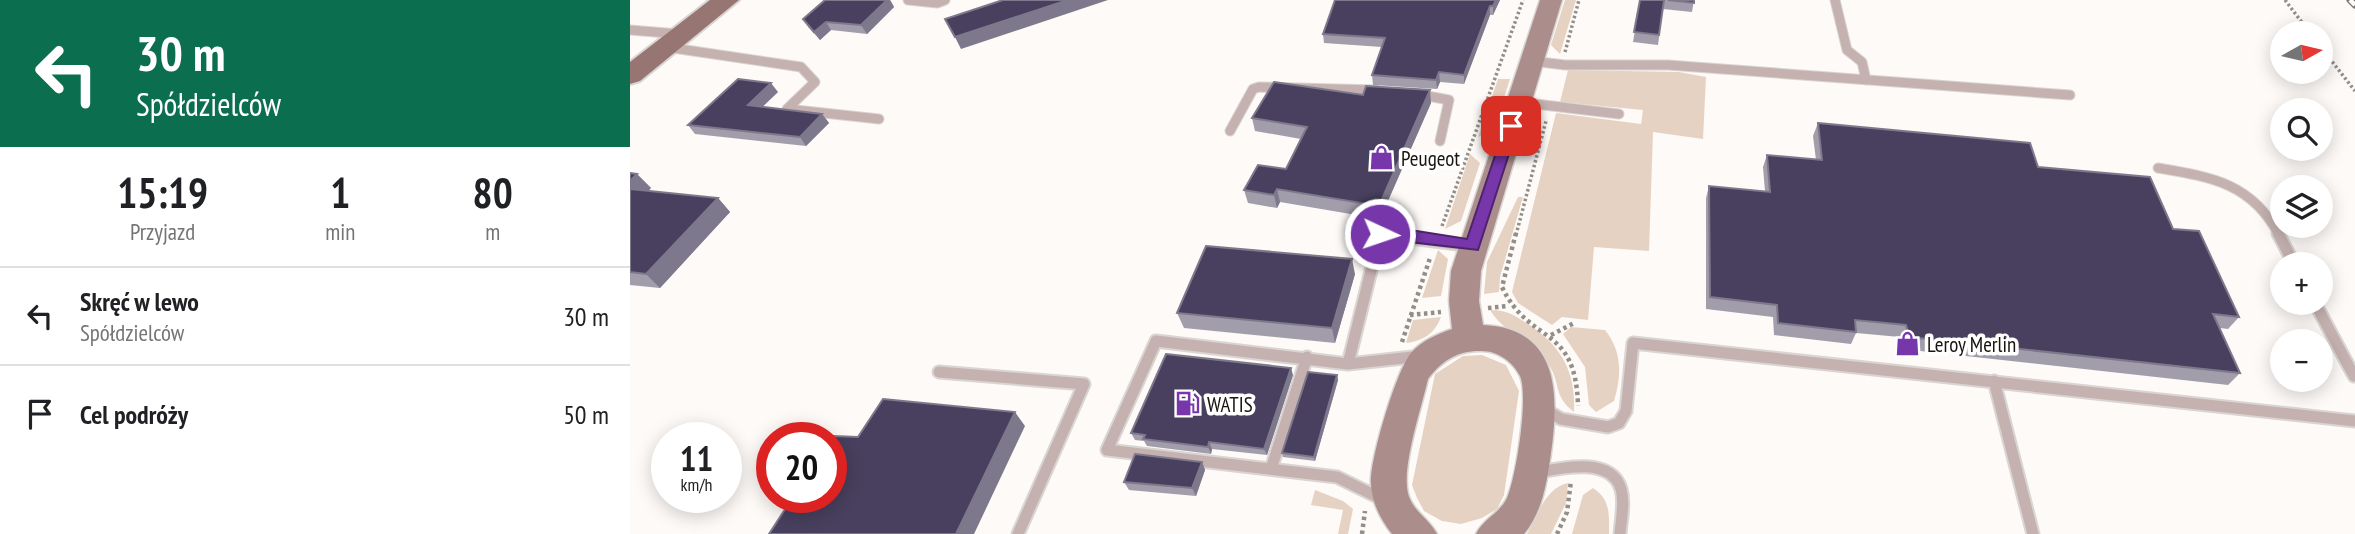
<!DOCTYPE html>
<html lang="pl">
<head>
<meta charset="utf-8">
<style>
  body { margin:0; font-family:"PT Sans Narrow",sans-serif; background:#f6f6f6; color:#202124; height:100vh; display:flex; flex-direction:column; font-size:26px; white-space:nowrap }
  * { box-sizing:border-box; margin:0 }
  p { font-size:23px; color:#757577 }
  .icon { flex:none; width:38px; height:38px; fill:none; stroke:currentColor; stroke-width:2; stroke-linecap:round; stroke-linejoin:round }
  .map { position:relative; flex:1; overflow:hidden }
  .panel { display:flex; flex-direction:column; background:#fff; width:630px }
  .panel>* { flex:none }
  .top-card { background:#0b6e4f; color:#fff; overflow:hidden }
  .needle { width:46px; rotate:82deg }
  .fabs { position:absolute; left:1640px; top:21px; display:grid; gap:14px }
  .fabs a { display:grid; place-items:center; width:63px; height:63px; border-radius:50%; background:#fff; box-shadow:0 4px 18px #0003; font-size:35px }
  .speed { position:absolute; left:21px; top:422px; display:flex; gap:14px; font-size:35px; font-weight:700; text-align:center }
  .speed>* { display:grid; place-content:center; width:91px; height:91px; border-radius:50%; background:#fff; box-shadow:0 4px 18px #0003; line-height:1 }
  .speed small { font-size:18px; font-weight:400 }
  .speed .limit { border:10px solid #d22; background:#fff; color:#111 }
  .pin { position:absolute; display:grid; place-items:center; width:60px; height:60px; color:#fff; margin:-30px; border-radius:14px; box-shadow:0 4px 10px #0006 }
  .me { position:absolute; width:77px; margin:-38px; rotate:93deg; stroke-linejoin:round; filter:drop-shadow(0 0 5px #0008) }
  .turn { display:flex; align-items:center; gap:24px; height:147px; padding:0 21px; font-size:32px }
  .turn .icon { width:91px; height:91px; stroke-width:2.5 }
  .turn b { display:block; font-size:49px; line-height:60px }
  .eta { display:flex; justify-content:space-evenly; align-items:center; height:119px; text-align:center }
  .eta b { font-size:42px; font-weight:800; line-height:49px }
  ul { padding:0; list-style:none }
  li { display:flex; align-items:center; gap:21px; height:98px; padding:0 21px; border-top:2px solid #e0e0e0 }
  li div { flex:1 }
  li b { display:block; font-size:26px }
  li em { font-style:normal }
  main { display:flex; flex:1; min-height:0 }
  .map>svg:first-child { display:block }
  .green { fill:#e6d2c2 }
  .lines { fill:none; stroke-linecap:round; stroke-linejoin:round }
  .lane-far1-casing { stroke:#d9d5d2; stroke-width:11 }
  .lane-casing { stroke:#d9d5d2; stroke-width:15 }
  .secondary-casing { stroke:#d9d5d2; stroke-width:3 }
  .primary-casing { stroke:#d9d5d2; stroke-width:4 }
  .path-far1 { stroke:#928e8a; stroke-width:3.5; stroke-dasharray:2.5 2.5; stroke-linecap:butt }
  .path { stroke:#928e8a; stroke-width:4.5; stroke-dasharray:3.5 3.5; stroke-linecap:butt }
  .lane-far1 { stroke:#c5b2b0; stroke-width:9 }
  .lane { stroke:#c5b2b0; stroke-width:11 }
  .secondary { fill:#ab8e8c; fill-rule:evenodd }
  .primary { fill:#977572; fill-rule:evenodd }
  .rail-casing { stroke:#7c7773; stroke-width:7 }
  .rail { stroke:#fff; stroke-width:4.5; stroke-dasharray:13; stroke-linecap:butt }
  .wall { fill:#a29daa }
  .shaded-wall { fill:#7e788c }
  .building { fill:#48405e; stroke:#7e788c; stroke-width:2 }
  .route { fill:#7736aa; stroke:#4d236e; stroke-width:2 }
  .labels { text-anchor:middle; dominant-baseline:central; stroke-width:7; stroke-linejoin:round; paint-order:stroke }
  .poi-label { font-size:21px; fill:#1a140f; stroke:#fff; text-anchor:start }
</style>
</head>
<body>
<main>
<section class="panel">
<div class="top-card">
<div class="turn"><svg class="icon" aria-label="left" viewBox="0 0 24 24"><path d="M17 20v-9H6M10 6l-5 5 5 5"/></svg><div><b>30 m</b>Spółdzielców</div></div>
</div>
<div class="eta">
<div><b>15:19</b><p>Przyjazd</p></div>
<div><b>1</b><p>min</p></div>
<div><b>80</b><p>m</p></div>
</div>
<ul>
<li><svg class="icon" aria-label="left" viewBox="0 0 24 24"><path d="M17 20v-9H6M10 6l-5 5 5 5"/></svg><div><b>Skręć w lewo</b><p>Spółdzielców</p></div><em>30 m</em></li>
<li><svg class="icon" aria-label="arrive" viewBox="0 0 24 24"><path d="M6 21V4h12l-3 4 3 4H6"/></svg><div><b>Cel podróży</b></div><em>50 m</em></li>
</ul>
</section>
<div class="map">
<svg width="1725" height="534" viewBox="0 0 1725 534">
  <rect width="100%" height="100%" fill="#fdfaf7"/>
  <path class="green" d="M935,0h11l-16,54 -9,-9z
    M938,70l111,2 27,5 -3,62 -50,-7 -4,119 -55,-4 -6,73 -26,-3 -10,8 -34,-22 -6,-11 44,-179 85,11 2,-14 -83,-8z
    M868,79h12l-17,53 -15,5z
    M840,154l10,9 -19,58 -16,8z
    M888,197h5l-23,80 -1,15 -15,2 3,-32z
    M808,250l10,9 -7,37 -19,2z
    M860,310c16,0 22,4 35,12 35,22 51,48 49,90 -21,-16 -13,-28 -25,-47 -14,-23 -45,-31 -59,-55z
    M811,317c-6,16 -17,24 -35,26l7,-23z
    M941,327l34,3c17,21 17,45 9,71l-18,11 -7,-7 -4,-38 -22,-33z
    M852,355l24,10 13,26 -15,104 -7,14 -15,9 -21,6 -19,-3 -18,-10 -7,-13 -5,-13 23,-111 28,-18z
    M938,483l-2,20 -15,31h-24c11,-19 18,-46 41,-51z
    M963,488c18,12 16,27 16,46h-37l11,-39z
    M685,490l28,11 10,8 -5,25h-10l5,-24 -32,-5z"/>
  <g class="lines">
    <defs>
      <path id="lane-far1" d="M278,0l29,3 8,-3
        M1205,0l12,50 15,12 4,18
        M0,30l49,4
        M36,47l135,20 14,15 -28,27 92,10
        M902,61l33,4h103l402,30
        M787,94l32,6 -9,41
        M889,102l100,12
        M600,131l23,-42 6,-2 117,3
        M1528,168c53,9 94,15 121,67
        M750,235h22"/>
      <path id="lane" d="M1648,233l16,31
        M1685,303l39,73
        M718,364l32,-130 93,12
        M309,372l145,12 -66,150
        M1364,381l39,153
        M913,408l18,11 47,8 11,-4 7,-12 7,-68 722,78
        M641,469l36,-112
        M905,473c25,-5 76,-17 86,16 4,14 0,31 -1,45
        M756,501l-49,-24 -230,-27 49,-109 192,23 74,-8"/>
      <path id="secondary" d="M910,0h22l-81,271 -2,30 4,24c77,3 76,71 68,128 -4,28 -8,58 -27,81h-48c7,-15 24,-21 31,-36 9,-21 22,-101 13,-122 -7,-14 -22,-25 -38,-25 -23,-1 -40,9 -54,28 -6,28 -30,96 -18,120 6,14 20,21 27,35h-45c-11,-14 -20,-31 -21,-49 -2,-23 25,-114 40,-132 10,-12 26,-19 41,-24l-3,-28 2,-30z"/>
      <path id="primary" d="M80,0h29l-99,81 -10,3v-22z"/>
    </defs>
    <use href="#lane-far1" class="lane-far1-casing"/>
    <use href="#lane" class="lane-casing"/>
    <use href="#secondary" class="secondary-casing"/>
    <use href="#primary" class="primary-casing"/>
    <path class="path-far1" d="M1655,0l25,33
      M1690,46l35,45
      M935,52l14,-52
      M812,226l81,-226
      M886,235l30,-114"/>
    <path class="path" d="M886,233l-14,54c28,59 74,36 76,119
      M858,308l20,-2
      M780,315l31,-3
      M921,335l23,-12
      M772,342l28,-84
      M732,534l3,-23
      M927,534l10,-22 4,-31"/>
    <use href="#lane-far1" class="lane-far1"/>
    <use href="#lane" class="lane"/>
    <use href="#secondary" class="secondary"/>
    <use href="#primary" class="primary"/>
    <defs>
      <path id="rail" d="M1720,0l5,5"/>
    </defs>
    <use href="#rail" class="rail-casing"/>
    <use href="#rail" class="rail"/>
  </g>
  <path class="wall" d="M195,0h65l4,7 -27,27 -36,-4 -11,10 -11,-12 -6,-9z
    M705,0h165l-7,15h-3l-26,69 -24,-2 -3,7 -64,-4 -1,-10 10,-28 -58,-4 -1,-9z
    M1010,0h54l-2,12 -29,-3 -5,36 -25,-3z
    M148,92l-16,15 60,7 7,9 -23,23 -111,-12 -7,-9z
    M733,95l68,8 -51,116 -100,-17 -3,6 -29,-5 -4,-13 42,-21 15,-30 -46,-8 -3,-13z
    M1188,123l220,44 135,62 66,88 -11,12 -8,-1 20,45 -12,12 -326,-36 -2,-12 -44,-4 -5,11 -77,-9 -1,-18 -67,-8v-111l3,-12 56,5 -2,-24 4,-12 49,5 -3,-24z
    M0,173l7,1 14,14 -3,3 70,7 12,14 -70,76 -30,-3z
    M725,274l-20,69 -151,-15 -7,-15z
    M663,375l-26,80 -55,-6 -1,5 -64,-8 -3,-5 -9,-1 -4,-7z
    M707,375l1,5 -23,81 -32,-4 -1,-4z
    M572,462l3,8 -9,26 -67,-6 -5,-8z"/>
  <path class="shaded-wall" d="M257,0h3l4,7 -27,27 -6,-9z
    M438,0h40l-147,49 -6,-12z
    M866,0h4l-7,15v-9z
    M860,6v9l-26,69v-9z
    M196,22l5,8 -11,10 -6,-8z
    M809,72l1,10 -3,7 -1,-9z
    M141,83l7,9 -23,22 -7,-9z
    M800,90l1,13 -51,116 -1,-13z
    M192,114l7,9 -23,23 -6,-9z
    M7,174l14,14 -15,15 -6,-7v-15z
    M647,189l3,13 -3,6 -3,-13z
    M88,198l12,14 -70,76 -14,-14z
    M722,259l3,15 -20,69 -3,-15z
    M661,368l2,7 -26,80 -3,-6z
    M707,375l1,5 -23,81 -1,-4z
    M385,412l10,14 -51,108h-18z
    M579,442l3,7 -1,5 -3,-7z
    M572,462l3,8 -9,26 -4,-8z"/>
  <path class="building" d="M195,0h62l-26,25 -35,-3 -12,10 -11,-13z
    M373,0h65l-113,37 -10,-18z
    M705,0h161l-3,6h-3l-26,69 -25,-3 -3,8 -64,-5 13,-37 -62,-4z
    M1010,0h24l-5,35 -25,-3z
    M1038,0h26v3z
    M108,79l33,4 -23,22 74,9 -22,23 -112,-12z
    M644,82l89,13 3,-9 64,4 -51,116 -102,-17 -3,6 -30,-5 14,-25 28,4 21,-42 -55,-9z
    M1188,123l212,20 8,24 112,10 23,52 26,2 40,86 -26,-3 27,59 -331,-36 -3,-12 -51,-5 1,12 -78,-9 -1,-18 -67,-8 -1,-111 61,6 -3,-37 55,5z
    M0,173l7,1 -7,7z
    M0,189l88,9 -72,76 -16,-2z
    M576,246l146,13 -20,69 -155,-15z
    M536,354l125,14 -27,81 -55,-7 -1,5 -65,-8 2,-4 -14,-2z
    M678,372l29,3 -23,82 -32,-4z
    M253,399l132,13 -59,122h-187l24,-37h38v-58l2,-3 25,1z
    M505,454l67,8 -10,26 -68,-6z"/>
  <path class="route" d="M881,122l7,4 -40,124 -103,-12v-8l23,-2 69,11 38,-113z"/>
  <defs>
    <symbol id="shop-bare" viewBox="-9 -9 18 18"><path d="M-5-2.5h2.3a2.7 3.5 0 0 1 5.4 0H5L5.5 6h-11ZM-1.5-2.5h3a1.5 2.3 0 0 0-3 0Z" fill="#7736aa" stroke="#fff" stroke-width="2.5" paint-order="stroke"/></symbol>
    <symbol id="fuel-bare" viewBox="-9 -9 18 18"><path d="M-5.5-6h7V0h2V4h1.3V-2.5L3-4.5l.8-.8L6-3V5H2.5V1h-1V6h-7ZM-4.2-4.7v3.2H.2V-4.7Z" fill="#7736aa" stroke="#fff" stroke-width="2.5" paint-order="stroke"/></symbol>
  </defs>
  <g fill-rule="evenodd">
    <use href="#shop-bare" x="734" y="140" width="35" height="35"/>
    <use href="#shop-bare" x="1260" y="326" width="35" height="35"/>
    <use href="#fuel-bare" x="540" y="386" width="35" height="35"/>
  </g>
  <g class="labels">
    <g class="poi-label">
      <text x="771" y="158">Peugeot</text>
      <text x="1297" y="344">Leroy Merlin</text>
      <text x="577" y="404">WATIS</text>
    </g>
  </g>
</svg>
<div class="fabs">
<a><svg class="needle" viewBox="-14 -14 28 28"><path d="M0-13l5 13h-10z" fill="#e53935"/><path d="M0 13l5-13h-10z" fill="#757577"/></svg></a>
<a><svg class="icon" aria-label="search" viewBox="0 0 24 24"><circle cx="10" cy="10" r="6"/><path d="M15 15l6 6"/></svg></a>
<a><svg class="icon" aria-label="layers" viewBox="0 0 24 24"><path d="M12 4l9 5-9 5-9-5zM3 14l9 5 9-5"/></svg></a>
<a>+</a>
<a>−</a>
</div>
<div class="speed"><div>11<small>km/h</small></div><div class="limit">20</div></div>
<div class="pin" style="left:881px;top:126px;background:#d93025"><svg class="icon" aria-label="arrive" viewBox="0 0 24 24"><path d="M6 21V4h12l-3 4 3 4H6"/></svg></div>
<svg class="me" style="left:750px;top:234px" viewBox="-20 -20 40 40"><circle r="17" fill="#7736aa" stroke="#fff" stroke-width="3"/><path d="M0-11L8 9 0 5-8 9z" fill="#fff"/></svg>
</div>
</main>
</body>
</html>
